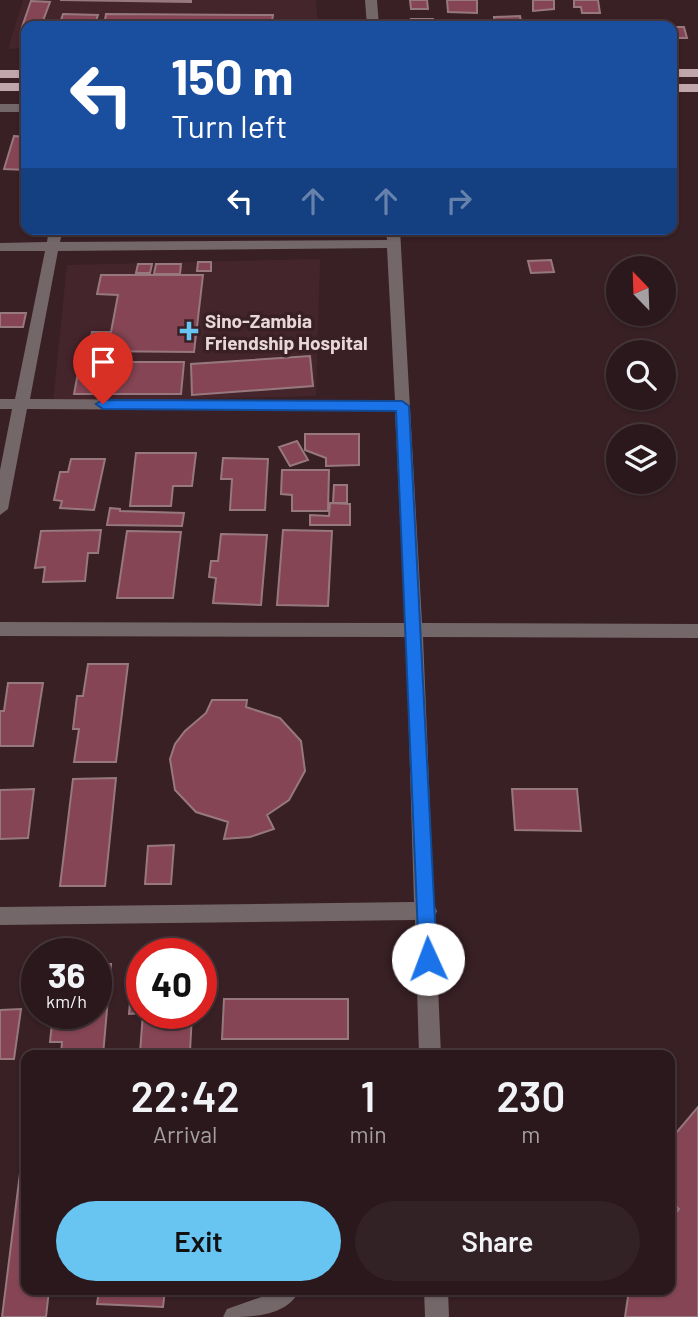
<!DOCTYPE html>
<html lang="en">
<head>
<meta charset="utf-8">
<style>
  body { margin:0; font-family:Barlow,sans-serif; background:#322125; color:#f1f3f6; height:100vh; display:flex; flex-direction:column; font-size:26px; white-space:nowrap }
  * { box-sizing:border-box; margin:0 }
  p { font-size:23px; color:#a5a0a3 }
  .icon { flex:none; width:38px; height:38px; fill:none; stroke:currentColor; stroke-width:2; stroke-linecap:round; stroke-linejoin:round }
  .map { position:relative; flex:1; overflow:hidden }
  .panel { position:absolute; left:21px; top:1050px; width:654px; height:245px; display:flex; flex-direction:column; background:#2a181c; border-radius:14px; box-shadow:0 2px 5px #0004,0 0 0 2px #46373b }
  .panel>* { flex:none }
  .top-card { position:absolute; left:21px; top:21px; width:656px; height:214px; border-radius:14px; box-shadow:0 2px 5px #0004,0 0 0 2px #46373b; background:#1a4fa0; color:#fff; overflow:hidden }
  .needle { width:46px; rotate:337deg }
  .tools { position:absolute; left:606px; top:256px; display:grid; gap:14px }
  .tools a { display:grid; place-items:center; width:70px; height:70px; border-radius:50%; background:#2a181c; box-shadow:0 2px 5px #0004,0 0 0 2px #46373b; font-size:35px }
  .speed { position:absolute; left:21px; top:938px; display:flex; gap:14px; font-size:35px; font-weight:700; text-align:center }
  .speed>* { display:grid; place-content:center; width:91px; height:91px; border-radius:50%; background:#2a181c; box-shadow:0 2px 5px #0004,0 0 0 2px #46373b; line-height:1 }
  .speed small { font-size:18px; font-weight:400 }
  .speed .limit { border:10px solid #d22; background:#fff; color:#111 }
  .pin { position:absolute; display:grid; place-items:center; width:60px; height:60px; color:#fff; margin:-72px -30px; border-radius:50% 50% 50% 0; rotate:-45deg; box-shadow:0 0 7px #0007 }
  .pin .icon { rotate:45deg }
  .me { position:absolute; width:77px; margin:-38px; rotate:358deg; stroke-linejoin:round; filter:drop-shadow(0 0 5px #0008) }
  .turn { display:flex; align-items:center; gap:24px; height:147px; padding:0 35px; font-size:32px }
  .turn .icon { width:91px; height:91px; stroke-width:2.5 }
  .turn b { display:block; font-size:49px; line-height:60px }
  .lanes { display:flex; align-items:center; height:66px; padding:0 35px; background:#0003; justify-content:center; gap:35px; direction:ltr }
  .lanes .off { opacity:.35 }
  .eta { display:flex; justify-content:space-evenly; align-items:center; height:119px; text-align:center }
  .eta b { font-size:42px; font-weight:600; line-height:49px }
  .button { display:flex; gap:14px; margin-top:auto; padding:14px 35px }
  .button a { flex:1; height:80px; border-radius:42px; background:#68c4f0; color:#111; font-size:28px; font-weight:600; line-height:80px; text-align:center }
  .button a+a { background:#322125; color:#f1f3f6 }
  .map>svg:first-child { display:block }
  .built { fill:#45252c }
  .building { fill:#854554; stroke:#97787e; stroke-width:2 }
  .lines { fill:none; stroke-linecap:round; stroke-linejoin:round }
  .minor { fill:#746769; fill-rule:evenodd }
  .major { fill:#c1a6ab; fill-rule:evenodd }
  .route { fill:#1a73e8; stroke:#114b97; stroke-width:2 }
  .poi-dot { fill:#68c4f0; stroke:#382025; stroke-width:2.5 }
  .labels { text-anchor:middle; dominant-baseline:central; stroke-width:7; stroke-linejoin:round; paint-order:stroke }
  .poi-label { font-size:19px; font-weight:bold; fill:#e8d7da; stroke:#382025; text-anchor:start }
</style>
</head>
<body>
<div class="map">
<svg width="698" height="1317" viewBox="0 0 698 1317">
  <rect width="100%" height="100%" fill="#382025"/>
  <path class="built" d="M23,0h293l2,26h-292v22l-18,1z
    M320,259l-4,137 -263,6 14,-137z"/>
  <path class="building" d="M60,0h131v2z
    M410,0h17l1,9h-17z
    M447,0h30v13l-29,-1z
    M533,0h21v9l-21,2z
    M574,0h24l2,13h-18l-1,-6h-7z
    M31,1l19,1 -9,24 -19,1z
    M63,14l35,1 -4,11h-35z
    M106,14l167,1 -2,11h-167z
    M520,16l2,10h-27l-1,-9z
    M411,19h22l1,7h-22z
    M672,27h12l3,11h-15z
    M14,136l12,1v33l-22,-1z
    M551,260l3,12 -23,1 -3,-12z
    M198,262h13v9h-14z
    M138,264h14l-2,9h-14z
    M156,264h25l-1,10h-26z
    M101,275h102l-9,77 -106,-1 4,-19h19l7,-37 -21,-1z
    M0,313h26l-3,14h-23z
    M310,356l3,30 -121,9 -1,-31z
    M80,362h104l-3,32h-107z
    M305,434h54v31l-33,1v-8l-21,-8z
    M297,441l11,19 -18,6 -11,-19z
    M136,453h60l-4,33h-19l-2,20h-41z
    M223,458l45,1 -3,51h-35l2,-31h-11z
    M71,459h34l-11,51 -34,-2 2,-7 -8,-1 6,-28h8z
    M282,470h47l-1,41h-36v-16l-11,-1z
    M334,485h13v18h-14z
    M330,503l20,1v21h-40v-10l19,1z
    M110,508l10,1v2l64,2 -2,13 -75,-1z
    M101,530l-3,23h-10l-3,28 -42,1 2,-15 -10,1 6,-37z
    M283,530l49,1 -4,75 -51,-1z
    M127,531l54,1 -8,66h-56z
    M221,534l46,1 -6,70 -48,-2 3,-25 -7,-1 2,-16h7z
    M88,664h40l-12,98h-42l5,-33h-6l4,-33h6z
    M8,683h35l-10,63h-33v-35h4z
    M212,700h35l-1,7 34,11 21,23 4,30 -16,29 -22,15 7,14 -24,8 -26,2 4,-17 -32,-10 -21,-22 -5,-31 5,-15 10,-13 21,-18z
    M116,778l-11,108h-45l13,-107z
    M34,789l-6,49 -28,1v-49z
    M512,789h65l4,42 -66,-1z
    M174,845l-3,39h-26l3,-38z
    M96,964h15l-8,91h-42l1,-13h-12l3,-29h43z
    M142,979v34l-13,1 3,-34z
    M224,999h124v40h-126z
    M21,1009l-7,50h-14v-49z
    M143,1013h49l-2,39 -50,1z
    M698,1107v210h-73l4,-27h41v-71l9,-10 -9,-8v-61z
    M20,1173h6v117h23l-3,27h-44z
    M99,1290h66l-2,17 -66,-3z"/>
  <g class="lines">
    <path class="minor" d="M365,0h12l2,26h-12z
      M0,104h26v8h-26z
      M49,229h14l-3,13 327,-2 -1,-11h14l22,394 276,1v14l-275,-1 11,268 3,6 -2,5 6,139h-22l-4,-135 -415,5v-18l414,-5 -8,-265 -406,-1v-14l405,1 -10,-212 -368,-2 -19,100 -8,6v-45l12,-61h-12v-10h15l30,-148h-45v-8l47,-1zM387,248l8,153 -365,-2 28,-148z
      M272,1290h28c-14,27 -47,27 -77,27l4,-8 40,-14z
      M424,1290h24l1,27h-24z"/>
    <path class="major" d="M672,69h26v8h-26z
      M0,70h26v8h-26z
      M0,83h26v8h-26z
      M672,84h26v8h-26z"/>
  </g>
  <path class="route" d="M103,400l299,1 7,5 28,553 -3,6 -6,3 -7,-3 -2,-6 -23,-548 -293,-2 -7,-5z"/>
  <path class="poi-dot" d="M185.5 320.5h7v7h7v7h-7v7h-7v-7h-7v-7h7z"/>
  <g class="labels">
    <g class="poi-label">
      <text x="205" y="320">Sino-Zambia<tspan x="205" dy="22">Friendship Hospital</tspan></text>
    </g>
  </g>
</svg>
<div class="tools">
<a><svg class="needle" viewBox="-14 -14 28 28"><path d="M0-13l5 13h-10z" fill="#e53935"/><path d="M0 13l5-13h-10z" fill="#a5a0a3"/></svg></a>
<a><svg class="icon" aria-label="search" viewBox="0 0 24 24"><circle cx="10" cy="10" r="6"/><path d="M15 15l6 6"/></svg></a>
<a><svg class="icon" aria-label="layers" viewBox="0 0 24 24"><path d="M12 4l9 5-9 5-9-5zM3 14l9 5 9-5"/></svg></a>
</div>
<div class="speed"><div>36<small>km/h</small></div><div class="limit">40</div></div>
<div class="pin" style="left:103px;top:404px;background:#d93025"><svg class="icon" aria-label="arrive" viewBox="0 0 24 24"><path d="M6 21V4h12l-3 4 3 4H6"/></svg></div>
<svg class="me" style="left:428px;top:959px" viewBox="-20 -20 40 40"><circle r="19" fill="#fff"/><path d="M0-13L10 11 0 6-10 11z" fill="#1a73e8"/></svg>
<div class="top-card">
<div class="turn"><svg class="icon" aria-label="left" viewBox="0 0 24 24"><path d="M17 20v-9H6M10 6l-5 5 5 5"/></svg><div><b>150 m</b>Turn left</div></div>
<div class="lanes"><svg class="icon" aria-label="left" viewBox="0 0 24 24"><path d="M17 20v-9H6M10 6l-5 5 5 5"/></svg><svg class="icon off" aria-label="ahead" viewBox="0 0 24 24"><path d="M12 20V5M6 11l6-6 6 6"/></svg><svg class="icon off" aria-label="ahead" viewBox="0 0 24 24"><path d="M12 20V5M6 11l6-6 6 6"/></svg><svg class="icon off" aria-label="right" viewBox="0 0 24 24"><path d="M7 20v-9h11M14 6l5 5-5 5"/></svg></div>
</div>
<section class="panel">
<div class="eta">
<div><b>22:42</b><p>Arrival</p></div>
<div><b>1</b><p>min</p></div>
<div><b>230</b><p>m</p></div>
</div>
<div class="button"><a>Exit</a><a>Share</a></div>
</section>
</div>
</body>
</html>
